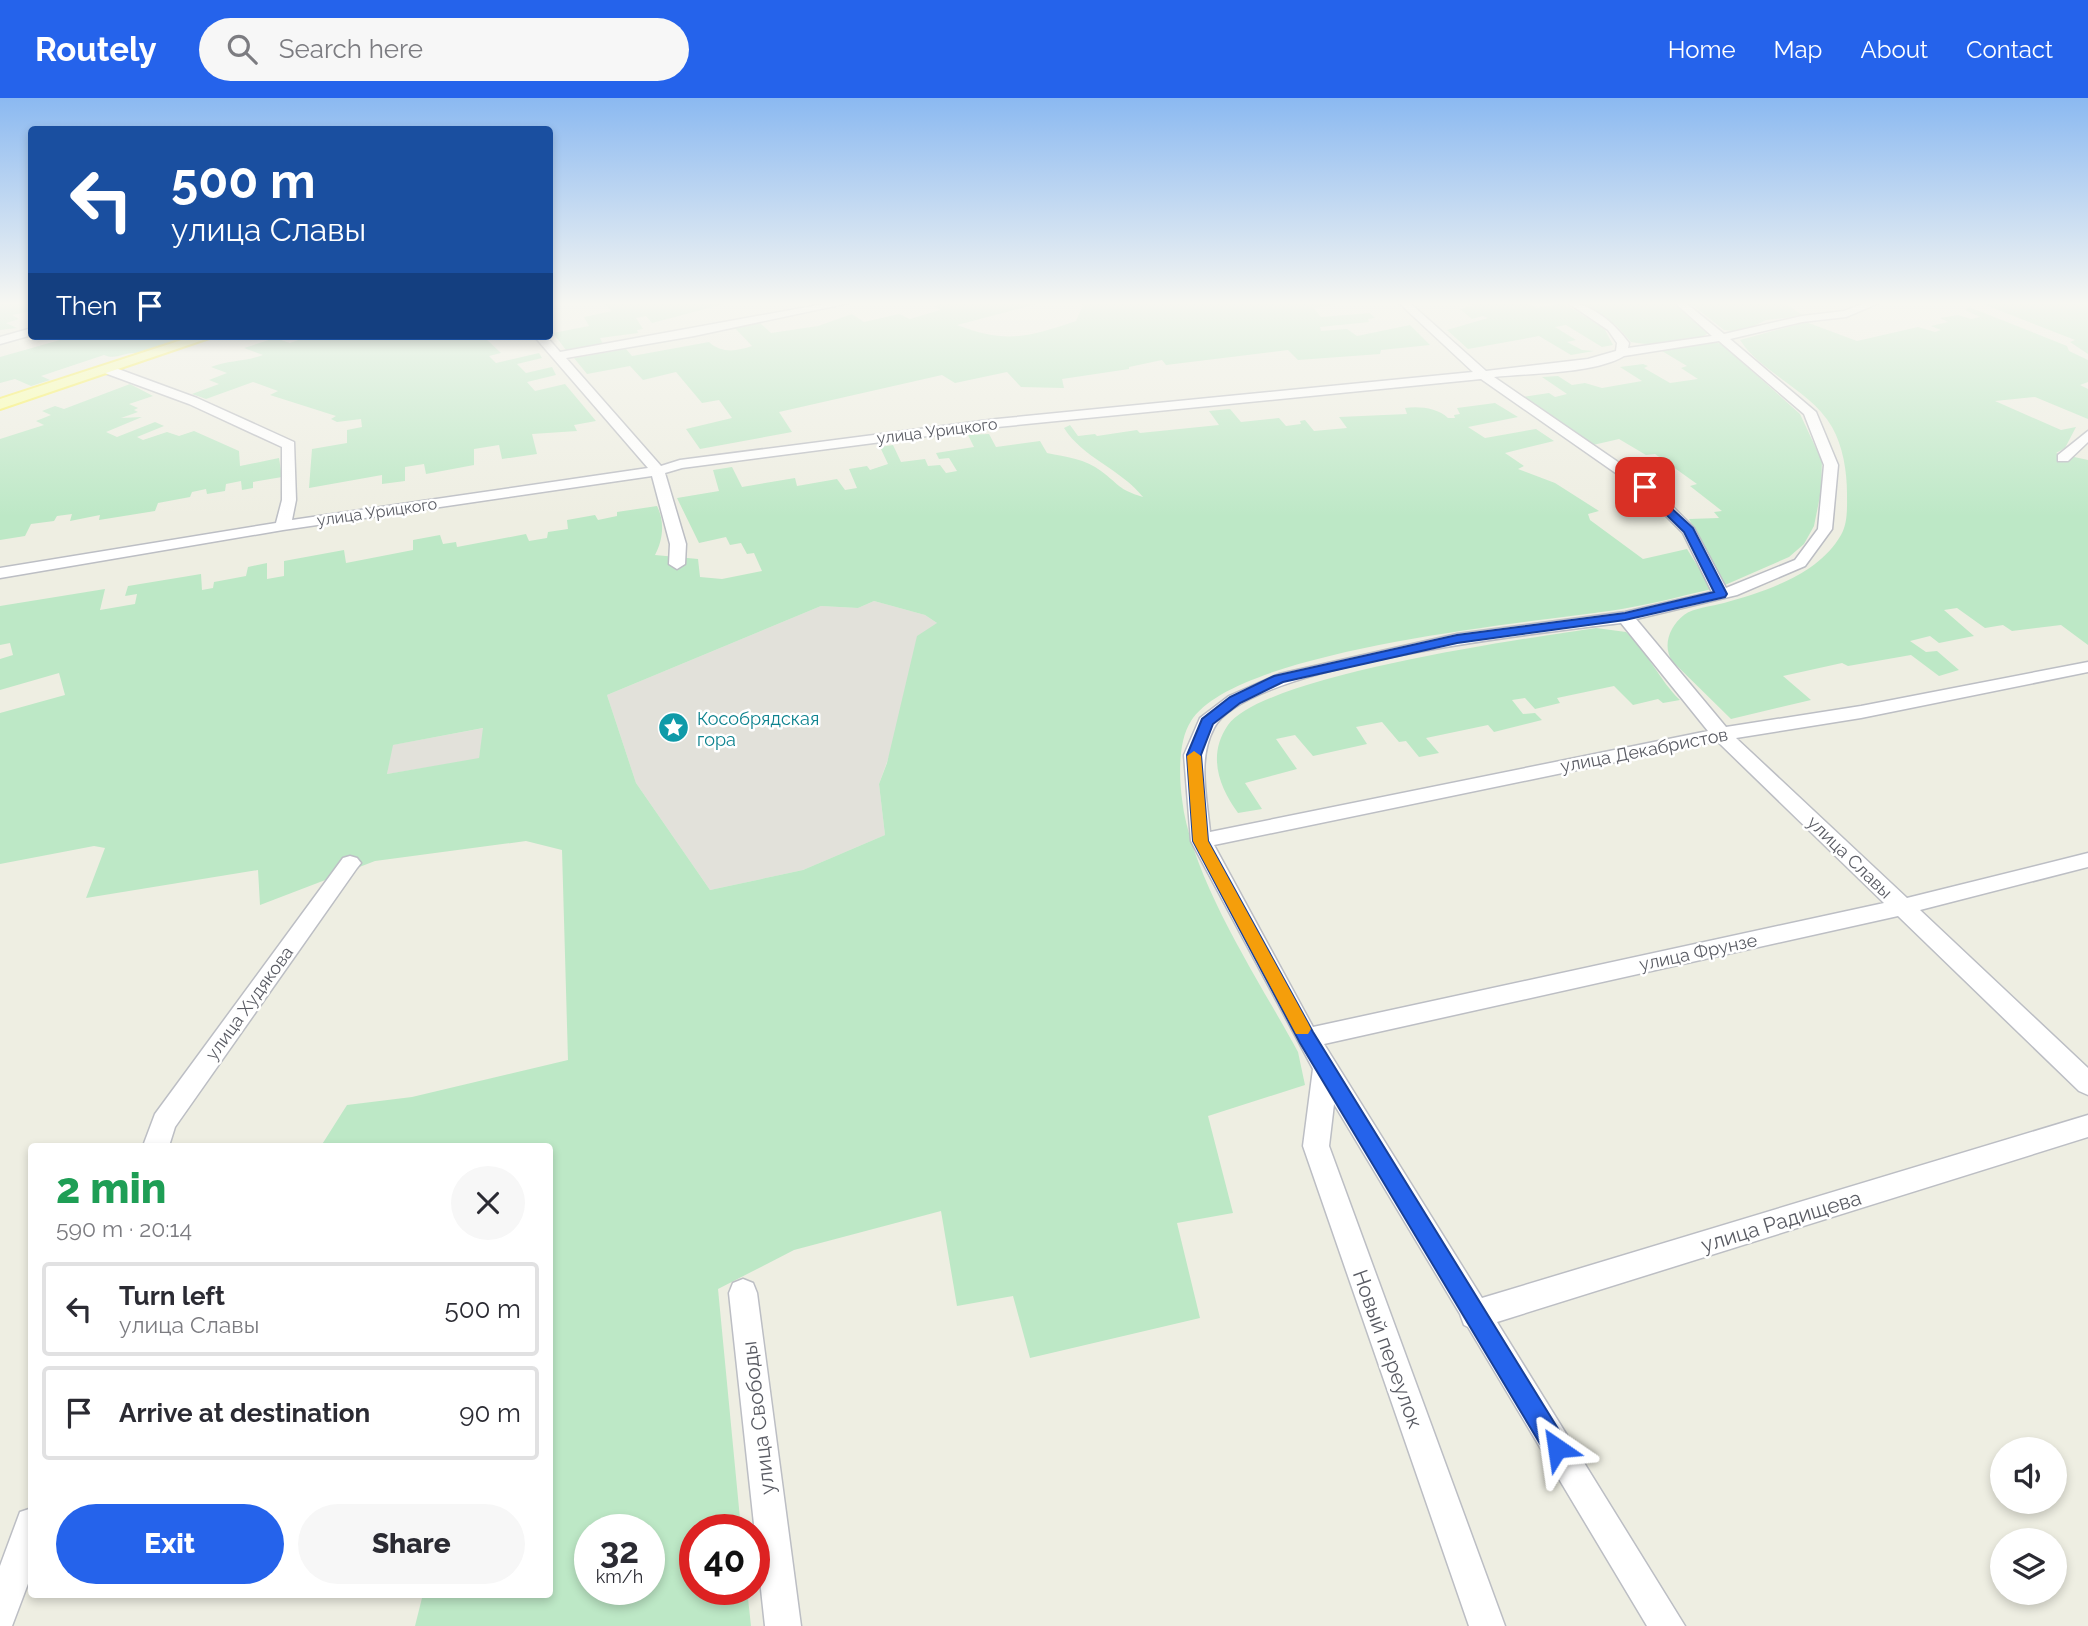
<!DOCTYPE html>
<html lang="en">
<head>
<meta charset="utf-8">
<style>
  body { margin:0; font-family:Raleway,sans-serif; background:#f7f7f7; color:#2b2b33; height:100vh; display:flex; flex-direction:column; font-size:26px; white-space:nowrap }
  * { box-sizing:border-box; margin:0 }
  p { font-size:23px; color:#7c7c81 }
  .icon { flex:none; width:38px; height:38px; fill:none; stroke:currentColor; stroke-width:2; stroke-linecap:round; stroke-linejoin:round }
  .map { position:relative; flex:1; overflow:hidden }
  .sheet { position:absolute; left:28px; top:1045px; width:525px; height:455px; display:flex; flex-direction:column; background:#fff; border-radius:7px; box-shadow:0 4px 10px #0003 }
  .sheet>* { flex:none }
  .banner { position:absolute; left:28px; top:28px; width:525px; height:214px; border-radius:7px; box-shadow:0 4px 10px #0003; background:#1a4fa0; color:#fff; overflow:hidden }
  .controls { position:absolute; left:1990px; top:1339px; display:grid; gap:14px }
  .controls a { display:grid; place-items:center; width:77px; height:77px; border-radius:50%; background:#fff; box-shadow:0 4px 10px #0003; font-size:35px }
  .speed { position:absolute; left:574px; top:1416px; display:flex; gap:14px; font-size:35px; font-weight:700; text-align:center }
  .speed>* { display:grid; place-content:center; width:91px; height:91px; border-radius:50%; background:#fff; box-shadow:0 4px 10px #0003; line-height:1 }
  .speed small { font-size:18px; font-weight:400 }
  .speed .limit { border:10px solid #d22; background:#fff; color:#111 }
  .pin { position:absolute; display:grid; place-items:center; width:60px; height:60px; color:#fff; margin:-30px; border-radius:14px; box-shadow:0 4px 10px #0006 }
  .me { position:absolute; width:77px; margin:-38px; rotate:328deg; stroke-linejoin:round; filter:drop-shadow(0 0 5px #0008) }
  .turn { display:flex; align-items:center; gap:24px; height:147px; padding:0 28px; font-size:32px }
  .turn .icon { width:91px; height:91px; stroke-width:2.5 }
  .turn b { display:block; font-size:49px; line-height:60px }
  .then { display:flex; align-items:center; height:66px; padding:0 28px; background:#0003; gap:14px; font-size:26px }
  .round { display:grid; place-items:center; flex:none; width:74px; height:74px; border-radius:37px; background:#f7f7f7 }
  .overview { display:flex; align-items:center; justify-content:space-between; height:119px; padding:0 28px }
  h1 { font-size:42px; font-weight:800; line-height:52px; color:#1e9e55 }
  .primary-button { display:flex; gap:14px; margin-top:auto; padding:14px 28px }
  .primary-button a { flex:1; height:80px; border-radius:42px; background:#2563eb; color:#fff; font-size:28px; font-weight:800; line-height:80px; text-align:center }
  .primary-button a+a { background:#f7f7f7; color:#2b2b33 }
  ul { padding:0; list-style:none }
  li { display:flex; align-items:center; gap:21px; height:94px; margin:0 14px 10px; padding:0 14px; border:4px solid #e1e1e2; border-radius:7px }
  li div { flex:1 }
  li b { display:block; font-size:26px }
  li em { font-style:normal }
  header { display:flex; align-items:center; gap:42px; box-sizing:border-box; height:98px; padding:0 35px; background:#2563eb; color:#fff }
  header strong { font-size:33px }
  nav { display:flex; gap:38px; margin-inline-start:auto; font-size:24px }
  .search { width:490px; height:63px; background:#f7f7f7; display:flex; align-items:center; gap:18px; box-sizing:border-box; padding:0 24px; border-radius:38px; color:#7c7c81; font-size:26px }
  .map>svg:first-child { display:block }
  .industrial { fill:#e2e1da }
  .green { fill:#bde8c6; fill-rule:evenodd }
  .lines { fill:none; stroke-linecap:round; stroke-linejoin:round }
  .minor-casing { stroke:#bcbec4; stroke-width:3 }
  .major-casing { stroke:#f9f050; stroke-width:4 }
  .minor { fill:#fff; fill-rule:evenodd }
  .major { fill:#f9ffa6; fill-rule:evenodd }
  .route { fill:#2563eb; stroke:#184099; stroke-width:2 }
  .slow { fill:#f59e0b }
  .labels { text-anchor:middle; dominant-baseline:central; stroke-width:5; stroke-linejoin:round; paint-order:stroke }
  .far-street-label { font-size:16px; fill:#5a5c64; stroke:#fff }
  .culture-label { font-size:18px; fill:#0d838f; stroke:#fff; text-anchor:start }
  .street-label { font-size:18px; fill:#5a5c64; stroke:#fff }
  .near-street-label { font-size:21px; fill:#5a5c64; stroke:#fff }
</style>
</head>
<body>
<header>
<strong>Routely</strong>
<div class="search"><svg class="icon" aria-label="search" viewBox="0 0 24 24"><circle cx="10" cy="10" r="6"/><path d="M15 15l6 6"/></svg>Search here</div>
<nav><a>Home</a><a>Map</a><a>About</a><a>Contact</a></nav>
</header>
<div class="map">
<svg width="2088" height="1528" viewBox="0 0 2088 1528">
  <rect width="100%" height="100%" fill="#eeeee2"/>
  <path class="industrial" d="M874,503l51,14 12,8 -58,161 6,51 -82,35 -93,20 -74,-107 -29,-88 214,-89 37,2z
    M484,630l-5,31 -92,15 5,-29z"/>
  <path class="green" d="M31,205v8l-19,4 7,4 -13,4 11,5 -17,2v-26z
    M603,205h125l-76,20 -6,-7 -10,2 7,11 -6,1 1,3 -38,5 3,6 -37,6 -13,-17 36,-7 -5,-9 28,-6z
    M944,205h97l-84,22c50,19 71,12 119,-4l7,-16 -7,-2h257l2,2 -21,3 7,9 49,-4 5,5 -7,1 1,3 -49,5 1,4 26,-2 10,7 53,-11 20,20 -49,5 -1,4 -82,6 -10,-10 -122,15 -4,-5 -33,7v2l-67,10 2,9 -43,-1 -14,-15 -52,11 -13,-8 -163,37 13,20 -92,17 -14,-20 46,-11 -13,-18 -17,3 -26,-31 -33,8 -13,-14 -43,8 -13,-16 52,-9 6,7 77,-14c13,12 28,9 43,4l-17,-18 25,-5 11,10 47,-7 34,-12 12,8 35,-8 11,5 30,-9 -6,-4z
    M1459,205h71l6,5 27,-5 41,25 9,17 -11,2 -36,-22 -11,2 21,13 -9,2 15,8 12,1 -23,4 -32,-19 -71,13 -21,-19 41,-12 -5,-2 -11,3 -12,-10 14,-4z
    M1598,205h75l37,29c-19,14 -57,14 -79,10l-14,-16 -34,-21z
    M1690,205h95l19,13 -38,4 -22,11h-10l-10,-1z
    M2088,205v51l-18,-12 5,-2 -92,-36z
    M1969,209l98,39 2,5 19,9v22l-8,3 8,4v30l-53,-22 -40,4 66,29 15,-3 -11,21 -9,5 32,7v185l-27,-20 -49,6 -9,-6 -18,3 -28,-20 -13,2 30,26 -35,7 -9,-7 -20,5 16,11 11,-1 22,19 -20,6 -28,-21 -63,11 -6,-3 -59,13 28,24 -80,19 -59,-58c-10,-16 -2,-35 12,-46 9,-7 29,-9 40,-12 42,-12 94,-28 117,-68 7,-12 6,-28 6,-42 0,-21 -4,-47 -15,-66 -20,-36 -71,-54 -92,-87l66,-18 51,19 61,-14 17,5 6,-2 -10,-4 17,-4 -8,-4 18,-3 13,4 9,-2 -15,-7z
    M74,238h123l-57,18c-13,-4 -23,7 -36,1l-63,21 9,4 -19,6 -16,-7 -15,4v-26z
    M309,238h174l18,17 -12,3 7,7 43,-10 3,5 -25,6 9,9 26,-6 4,8 -29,7 8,9 30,-7 31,37 -22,4 3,6 -45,3 5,20 -35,5 -3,-14 -25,4v16l-48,9 -2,-10 -19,3v14l-23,3v-9l-73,13 3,-39 35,-6v-13l15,-3 -1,-8 -24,3 -6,-3 5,-3 -66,-21 8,-4 -25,-9 -47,17 -14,-5 27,-10 -10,-4 18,-7 -16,-6c18,-7 34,-5 52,-12l-19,-7 31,-10 15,5z
    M1713,244l9,2 78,70 22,47 -1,30 -7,35 -10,18 -15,13 -64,28 -36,-66 30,-1 -5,-6 8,-1 -32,-25 7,-2 -42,-30 -9,1 -27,-16 -26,6 -71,-48 27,-4 6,4 12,-3 -25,-17 16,-1 14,9 13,-2 17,5 40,-7 -22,-14 23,-3 5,2 -4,2 26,15 28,-4 -17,-11 6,-2 -25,-15z
    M130,286l23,12 -24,8 9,4 -4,2 4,2 -17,6 21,-1 -36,15 11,5 38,-15 9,4 -27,11 6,3 24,-8 12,4 15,-5 45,20 1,15 39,-8 3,19 -29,5v6l-11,2 -1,-9 -15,3 -1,7 -18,3 -1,-5 -14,3 -2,5 -32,6 -3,8 -56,9 1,-5 -30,6 2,-7 -15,2 -3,5 -23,3 -6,12 -25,4v-101l44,-14 -8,-4 15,-6 -9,-4 13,-5 9,3z
    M1495,305l23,14 -50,10 17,11 51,-9 18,12 -49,12 19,13 -6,3 37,14 44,28 -11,3 2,6 53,39 44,-10 25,40c-34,8 -68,17 -103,22 -84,12 -374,39 -418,110 -13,20 -12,55 -9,78 9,80 77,181 116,253l7,33 -97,31 25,97 -56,10 23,95 -170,40 -17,-62 -56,10 -16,-95 -147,39 -76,39 23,240 -46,1v59h52l4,37h-336l8,-32h127v-448h-229l26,-41 65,-8 156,-37 -6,-210 -36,-9 -151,20 -115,44 -2,-35 -172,28 19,-50 -11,-2 -94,18v-151l65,-18 -6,-22 -59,17v-31l13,-4 -3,-12 -10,2v-39l105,-17 -5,21 35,-6 2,-10 -12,2 3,-10 73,-12 1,16 11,-2 1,-6 32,-6 2,-9 19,-4v16l17,-3v-15l60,-11 2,13 67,-13v-10l27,-5 3,9 13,-2 1,5 69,-13 3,7 18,-3 1,-6 20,-3 -1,-9 28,-5 3,5 19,-4v-4l40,-6c8,16 6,34 -2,49l43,4 2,18 22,2 40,-8 -8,-18 -7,1 -6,-11 -11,2 -4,-8 -27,6 -22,-45 42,-7 -6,-21 19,-3 10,20 53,-9 2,8 40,-7 8,11 12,-2 -8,-19 18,-3 3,4 18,-6 -8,-17 13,-2 8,17 24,-3 3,7 12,-1 6,8 11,-2 -8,-13 -10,1 -3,-6 38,-6 -6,-12 21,-1 7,13 44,-6 7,12c19,4 39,6 54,18 19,14 16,18 42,26 -22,-28 -60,-39 -79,-69l6,-3 8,11 17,-2 2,2 40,-6 3,3 79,-8 -10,-14 21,-2 11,13 38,-4 7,8 15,-2 -1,-3 5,-1 9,11 33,-3 -8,-11 68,-3 -2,-6c14,-2 33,0 43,10h7l-1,-3 6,-1 -3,-6zM874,503l51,14 12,8 -20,13 -30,127 -8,21 6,51 -82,35 -93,20 -74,-107 -29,-88 214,-89 37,2zM483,630l-4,30 -92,16 6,-29zM590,1432h59v59h-59z
    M1596,530l30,4c23,21 33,48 54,68l-17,3 -5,-4 -25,6 -19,-19 -57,12 3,5 -25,6 -10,-11 -13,2 11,14 12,-1 7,7 -48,12 -6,-7 -62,13 13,15 -20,4 -13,-16 -7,1 -17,-20 -26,5 11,17 -54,12 -18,-21 -19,4 21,30 -52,14 17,26 -24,4c-19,-26 -31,-58 -10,-88 36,-50 301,-87 368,-97z"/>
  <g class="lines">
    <defs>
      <path id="minor" d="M829,205h20l-155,33 -128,22 95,108 19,-6 317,-41 476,-47 -74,-69h11l76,68 102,-12 28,-8 1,-8 -9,-13 -40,-27c24,0 47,21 61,40l-1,5 84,-12 -37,-33h11l38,31 78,-18 42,-5 21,-8h14l-33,14 -44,5 -72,17 86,73 22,53 -6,64 -27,37 -68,29 -101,24 90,108 135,-21 227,-44v10l-227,46 -125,20 171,160 181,-45v14l-168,43 168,158v27l-9,-4 -181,-175 -574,128 158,254 606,-183v22l-591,185 188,304h-38l-179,-299 -4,-2 -4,-11 -126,-210 -5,42 176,480h-36l-166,-480 10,-77 -122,-228 -7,-86 16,-37 29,-22 50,-22 178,-40 168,-22 87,-20 -29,-59 -43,-43 -159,-111 -484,48 -315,41 -17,5 21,71 -1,20 -8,5 -8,-5 1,-20 -18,-68 -369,54 -283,48v-10l276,-45 6,-23v-53l-93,-43 -87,-32v-6h8l87,32 97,44 2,58 -4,20 356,-52 -114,-132h12l14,16zM1719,243l85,73 20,51 -6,64 -23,31 -69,28 -32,-60 -44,-44 -156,-107c36,-4 100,-3 130,-21zM1621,525l87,108 -498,101c-3,-35 -13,-72 4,-104 33,-64 333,-96 407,-105zM1717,643l167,162 -571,124 -99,-182z
        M32,230v7l-32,9v-7z
        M2088,333v11l-20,19h-10v-6z
        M350,758l7,2 4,5 -4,5 -182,259 -6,19h-26l12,-32 188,-256z
        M743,1181l10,4 4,10 44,333h-36l-36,-333 4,-10z
        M32,1410v65l-20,53h-12v-60l20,-54z"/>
      <path id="major" d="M194,238h21l-215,73v-10z"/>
    </defs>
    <use href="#minor" class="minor-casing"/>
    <use href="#major" class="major-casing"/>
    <use href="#minor" class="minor"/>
    <use href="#major" class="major"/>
  </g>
  <linearGradient id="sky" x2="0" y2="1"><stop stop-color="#8bb9f1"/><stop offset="0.49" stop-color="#f7f7f2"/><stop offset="1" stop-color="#f7f7f2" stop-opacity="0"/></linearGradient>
  <rect width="2088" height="419" fill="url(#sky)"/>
  <path class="route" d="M1645,386l48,44 34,66 -2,3 -100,23 -168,23 -174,39 -43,21 -27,21 -12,31 7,86 105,191 252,408 4,8 -4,9 -8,4 -9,-4 -248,-414 -107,-202 -6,-86 15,-36 28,-22 44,-21 183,-41 168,-22 89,-21 -30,-60 -43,-42v-5z"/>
  <path class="slow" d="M1194,653l7,5 7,85 100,182 3,6 -3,5h-12l-103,-193 -6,-85z"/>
  <defs>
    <symbol id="sight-disc" viewBox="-11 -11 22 22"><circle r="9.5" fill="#0f9aa8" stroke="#fff"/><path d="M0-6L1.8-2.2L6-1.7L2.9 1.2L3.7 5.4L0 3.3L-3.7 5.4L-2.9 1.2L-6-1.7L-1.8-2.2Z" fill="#fff"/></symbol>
  </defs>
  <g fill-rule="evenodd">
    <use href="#sight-disc" x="656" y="612" width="35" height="35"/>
  </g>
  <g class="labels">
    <g class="far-street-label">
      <text transform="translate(937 333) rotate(-7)">улица Урицкого</text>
      <text transform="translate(377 414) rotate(-8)">улица Урицкого</text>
    </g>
    <g class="culture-label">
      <text x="697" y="620">Кособрядская<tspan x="697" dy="21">гора</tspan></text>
    </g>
    <g class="street-label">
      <text transform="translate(1644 652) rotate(-11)">улица Декабристов</text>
      <text transform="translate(1850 759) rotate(44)">улица Славы</text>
      <text transform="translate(1698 854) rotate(-12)">улица Фрунзе</text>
      <text transform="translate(249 905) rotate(-54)">улица Худякова</text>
    </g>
    <g class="near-street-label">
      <text transform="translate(1781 1123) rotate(-17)">улица Радищева</text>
      <text transform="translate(1388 1251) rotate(70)">Новый переулок</text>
      <text transform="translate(758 1320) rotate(-97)">улица Свободы</text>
    </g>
  </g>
</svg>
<div class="controls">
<a><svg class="icon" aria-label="sound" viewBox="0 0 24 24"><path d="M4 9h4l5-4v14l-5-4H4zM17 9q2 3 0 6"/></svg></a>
<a><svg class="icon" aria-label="layers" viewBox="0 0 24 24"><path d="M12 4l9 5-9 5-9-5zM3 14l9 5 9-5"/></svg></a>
</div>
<div class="speed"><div>32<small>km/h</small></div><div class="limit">40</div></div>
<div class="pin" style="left:1645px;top:389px;background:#d93025"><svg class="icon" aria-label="arrive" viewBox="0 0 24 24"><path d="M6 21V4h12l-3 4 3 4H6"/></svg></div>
<svg class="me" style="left:1557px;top:1350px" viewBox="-20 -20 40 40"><path d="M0-17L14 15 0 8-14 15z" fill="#2563eb" stroke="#fff" stroke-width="4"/></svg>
<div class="banner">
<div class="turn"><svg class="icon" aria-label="left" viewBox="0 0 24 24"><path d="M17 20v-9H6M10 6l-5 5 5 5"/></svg><div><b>500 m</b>улица Славы</div></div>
<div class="then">Then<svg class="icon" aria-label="arrive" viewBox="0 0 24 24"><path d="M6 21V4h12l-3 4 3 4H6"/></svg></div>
</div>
<section class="sheet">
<div class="overview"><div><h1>2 min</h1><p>590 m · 20:14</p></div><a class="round"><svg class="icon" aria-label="close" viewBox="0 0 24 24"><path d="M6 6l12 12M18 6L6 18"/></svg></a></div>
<ul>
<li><svg class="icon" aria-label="left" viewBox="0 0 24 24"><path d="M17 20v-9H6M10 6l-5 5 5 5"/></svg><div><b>Turn left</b><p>улица Славы</p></div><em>500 m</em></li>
<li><svg class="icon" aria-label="arrive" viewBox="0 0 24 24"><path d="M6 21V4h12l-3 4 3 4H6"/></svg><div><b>Arrive at destination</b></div><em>90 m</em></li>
</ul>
<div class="primary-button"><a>Exit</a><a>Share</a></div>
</section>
</div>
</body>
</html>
